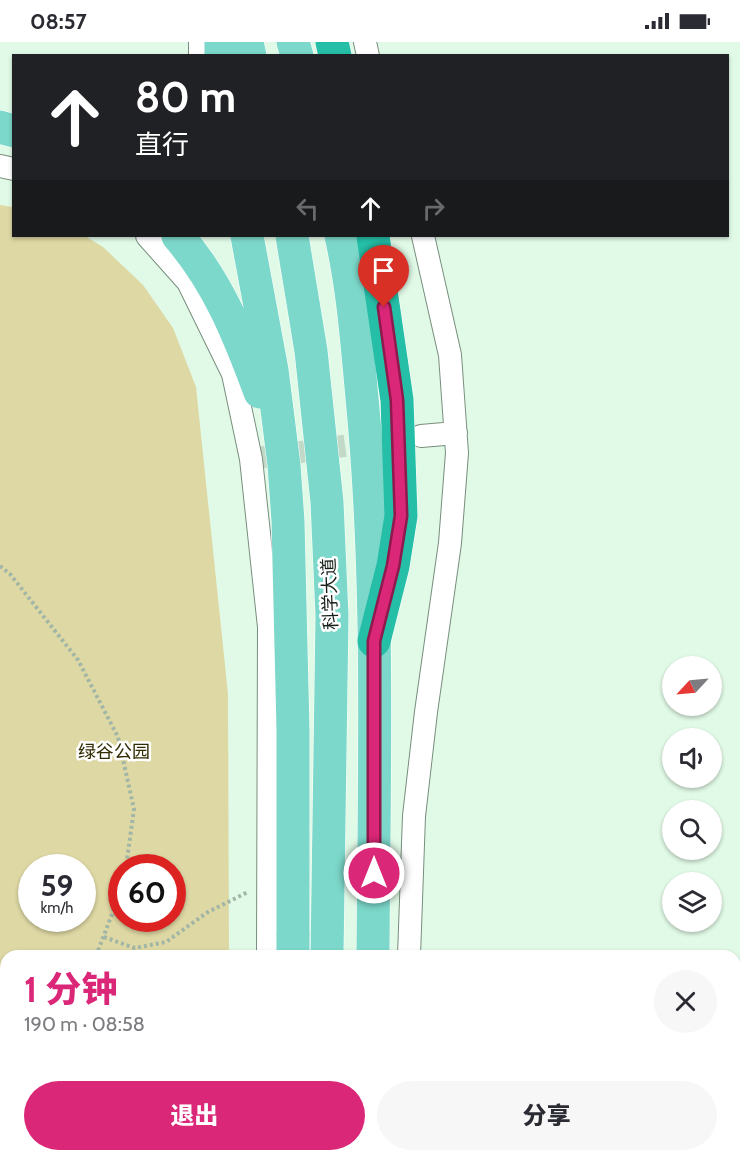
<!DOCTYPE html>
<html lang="zh">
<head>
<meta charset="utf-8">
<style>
  body { margin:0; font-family:Cabin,"Noto Sans SC",sans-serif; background:#f7f7f7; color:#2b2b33; height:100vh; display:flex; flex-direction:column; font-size:22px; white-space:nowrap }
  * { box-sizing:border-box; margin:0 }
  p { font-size:20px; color:#7c7c81 }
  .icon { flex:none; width:33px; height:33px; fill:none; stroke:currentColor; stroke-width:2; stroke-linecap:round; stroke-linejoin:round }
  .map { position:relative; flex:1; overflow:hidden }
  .sheet { position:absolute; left:0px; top:908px; width:741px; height:212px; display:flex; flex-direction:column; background:#fff; border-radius:18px 18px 0 0; box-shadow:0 2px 4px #0004 }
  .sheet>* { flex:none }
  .hud { position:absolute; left:12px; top:12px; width:717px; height:183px; border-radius:0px; box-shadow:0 2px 4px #0004; background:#202124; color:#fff; overflow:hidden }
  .needle { width:39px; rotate:244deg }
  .buttons { position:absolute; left:662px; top:614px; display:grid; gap:12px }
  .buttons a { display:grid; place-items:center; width:60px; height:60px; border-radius:50%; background:#fff; box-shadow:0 2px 4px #0004; font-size:30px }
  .speed { position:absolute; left:18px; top:812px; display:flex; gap:12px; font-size:30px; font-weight:700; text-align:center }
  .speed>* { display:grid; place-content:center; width:78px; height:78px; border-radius:50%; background:#fff; box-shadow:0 2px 4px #0004; line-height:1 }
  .speed small { font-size:15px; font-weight:400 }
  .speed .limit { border:9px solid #d22; background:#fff; color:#111 }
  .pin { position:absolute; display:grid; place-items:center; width:51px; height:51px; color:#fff; margin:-62px -26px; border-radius:50% 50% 50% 0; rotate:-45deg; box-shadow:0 0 6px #0007 }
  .pin .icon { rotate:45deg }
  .me { position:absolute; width:66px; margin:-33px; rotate:0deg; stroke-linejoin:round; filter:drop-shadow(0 0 4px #0008) }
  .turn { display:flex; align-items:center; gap:21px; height:126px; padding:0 24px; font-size:27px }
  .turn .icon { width:78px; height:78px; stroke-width:2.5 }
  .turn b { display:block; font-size:42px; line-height:51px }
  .lanes { display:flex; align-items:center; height:57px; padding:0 24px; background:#0003; justify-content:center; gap:30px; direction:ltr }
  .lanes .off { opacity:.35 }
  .round { display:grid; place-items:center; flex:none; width:63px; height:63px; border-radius:32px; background:#f7f7f7 }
  .headline { display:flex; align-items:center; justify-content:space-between; height:102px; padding:0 24px }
  h1 { font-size:36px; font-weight:800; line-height:45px; color:#db2777 }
  .cta { display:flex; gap:12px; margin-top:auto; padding:12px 24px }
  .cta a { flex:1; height:69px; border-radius:36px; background:#db2777; color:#fff; font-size:24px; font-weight:800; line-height:69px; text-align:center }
  .cta a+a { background:#f7f7f7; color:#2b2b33 }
  .status { display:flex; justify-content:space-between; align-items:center; height:42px; padding:0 30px; background:#fff; direction:ltr }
  .status svg { height:16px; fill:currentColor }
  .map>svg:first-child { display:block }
  .green { fill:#ded8a4; fill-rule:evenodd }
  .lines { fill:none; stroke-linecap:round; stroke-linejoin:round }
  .street-tunnel { stroke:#c3d9c8; stroke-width:22; stroke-dasharray:22 11; stroke-linecap:butt }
  .street-casing { stroke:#788e7e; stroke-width:24 }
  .primary-casing { stroke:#fff; stroke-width:34 }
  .highway-casing { stroke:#fff; stroke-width:34 }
  .path { stroke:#a2b6a6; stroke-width:4; stroke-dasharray:3 3; stroke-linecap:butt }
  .street { stroke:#fff; stroke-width:22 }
  .primary { stroke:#7cd8ca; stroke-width:33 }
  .highway { stroke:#25bea6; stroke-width:33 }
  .primary-bridge-casing { stroke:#fff; stroke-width:34; stroke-linecap:butt }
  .primary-bridge { stroke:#7cd8ca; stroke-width:33 }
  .route-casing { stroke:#8e194d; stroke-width:15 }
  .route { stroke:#db2777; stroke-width:10 }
  .labels { text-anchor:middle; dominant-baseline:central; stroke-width:5; stroke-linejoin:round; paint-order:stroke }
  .street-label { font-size:18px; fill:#161f18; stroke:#fff }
  .park-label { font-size:18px; fill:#2f2a00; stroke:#fff }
</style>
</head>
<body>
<div class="status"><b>08:57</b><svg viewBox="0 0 49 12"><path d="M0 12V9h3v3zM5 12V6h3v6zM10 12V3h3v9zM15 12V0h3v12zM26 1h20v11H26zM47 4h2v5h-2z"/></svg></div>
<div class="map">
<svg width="740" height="1118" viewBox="0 0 740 1118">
  <rect width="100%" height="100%" fill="#e1fae7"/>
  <path class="green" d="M0,163l13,2 1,29h71l18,11 40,38 30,43 23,59 32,307 1,261 -223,1v199h224v5h-230zM32,825h50v51h-50zM122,825h50v51h-50z"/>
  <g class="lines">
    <path class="street-tunnel" d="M258,416l121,-17"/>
    <defs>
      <path id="street" d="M200,0v14
        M365,0l3,14
        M0,124l14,3
        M147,194l41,46 45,92 18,85 18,168 -1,329
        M421,394l35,-3
        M409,914l5,-140 12,-104 24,-169 7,-90 -7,-98 -27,-119
        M273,1113v5
        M396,1118v-5"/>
      <path id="primary" d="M221,0v14
        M247,0l3,14
        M293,0l4,14
        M0,85l14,4
        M292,194l19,115 16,151 5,114 -5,340
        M341,194c12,52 16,108 21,162 18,185 12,372 11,558
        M293,892v22
        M299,1113l1,5
        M326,1118v-5
        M371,1118v-5"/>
      <path id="highway" d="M332,0l3,14
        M373,194l24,164 4,116 -8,50 -19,75"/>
    </defs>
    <use href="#street" class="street-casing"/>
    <use href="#primary" class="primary-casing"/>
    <use href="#highway" class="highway-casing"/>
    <path class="path" d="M0,524l10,8 68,86 40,77 16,72 -8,58
      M104,895l31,11 31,-6 42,-30 40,-20
      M96,914l26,-68
      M0,1109l6,3
      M7,1113l8,5
      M28,1118l1,-5"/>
    <use href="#street" class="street"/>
    <use href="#primary" class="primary"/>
    <use href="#highway" class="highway"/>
    <defs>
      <path id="primary-bridge" d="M178,194c40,46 61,99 82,156
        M247,194l25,134 12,95 4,56 5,209v204"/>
    </defs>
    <use href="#primary-bridge" class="primary-bridge-casing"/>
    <use href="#primary-bridge" class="primary-bridge"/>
  </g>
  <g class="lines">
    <defs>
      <path id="route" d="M374,831v-232l19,-75 8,-50 -4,-116 -13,-93"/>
    </defs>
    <use href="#route" class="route-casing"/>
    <use href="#route" class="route"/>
  </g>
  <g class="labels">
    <g class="street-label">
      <text transform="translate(330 552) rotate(-92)">科学大道</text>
    </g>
    <g class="park-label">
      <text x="114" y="710">绿谷公园</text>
    </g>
  </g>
</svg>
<div class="buttons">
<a><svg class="needle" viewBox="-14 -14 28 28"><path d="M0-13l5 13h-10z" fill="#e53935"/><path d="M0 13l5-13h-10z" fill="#7c7c81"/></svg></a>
<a><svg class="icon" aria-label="sound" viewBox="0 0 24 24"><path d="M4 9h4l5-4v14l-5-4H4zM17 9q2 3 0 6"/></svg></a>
<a><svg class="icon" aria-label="search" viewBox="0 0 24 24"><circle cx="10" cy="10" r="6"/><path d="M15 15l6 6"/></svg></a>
<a><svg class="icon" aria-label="layers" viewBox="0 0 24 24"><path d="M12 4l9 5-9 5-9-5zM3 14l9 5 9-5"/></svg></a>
</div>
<div class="speed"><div>59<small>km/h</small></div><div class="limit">60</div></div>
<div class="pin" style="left:384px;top:265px;background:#d93025"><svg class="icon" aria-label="arrive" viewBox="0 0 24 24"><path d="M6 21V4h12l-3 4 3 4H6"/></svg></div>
<svg class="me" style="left:374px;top:831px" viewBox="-20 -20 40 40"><circle r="17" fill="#db2777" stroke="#fff" stroke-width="3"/><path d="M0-11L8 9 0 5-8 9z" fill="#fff"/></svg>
<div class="hud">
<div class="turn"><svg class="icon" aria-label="ahead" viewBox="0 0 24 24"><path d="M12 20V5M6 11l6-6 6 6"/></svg><div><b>80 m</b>直行</div></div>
<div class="lanes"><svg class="icon off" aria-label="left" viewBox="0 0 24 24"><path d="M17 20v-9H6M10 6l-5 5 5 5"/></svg><svg class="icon" aria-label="ahead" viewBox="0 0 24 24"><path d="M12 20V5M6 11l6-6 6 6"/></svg><svg class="icon off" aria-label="right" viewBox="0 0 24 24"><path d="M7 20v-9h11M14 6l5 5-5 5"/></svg></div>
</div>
<section class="sheet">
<div class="headline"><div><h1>1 分钟</h1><p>190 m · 08:58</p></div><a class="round"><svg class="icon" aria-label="close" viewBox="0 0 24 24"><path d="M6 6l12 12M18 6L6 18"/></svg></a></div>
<div class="cta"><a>退出</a><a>分享</a></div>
</section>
</div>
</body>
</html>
